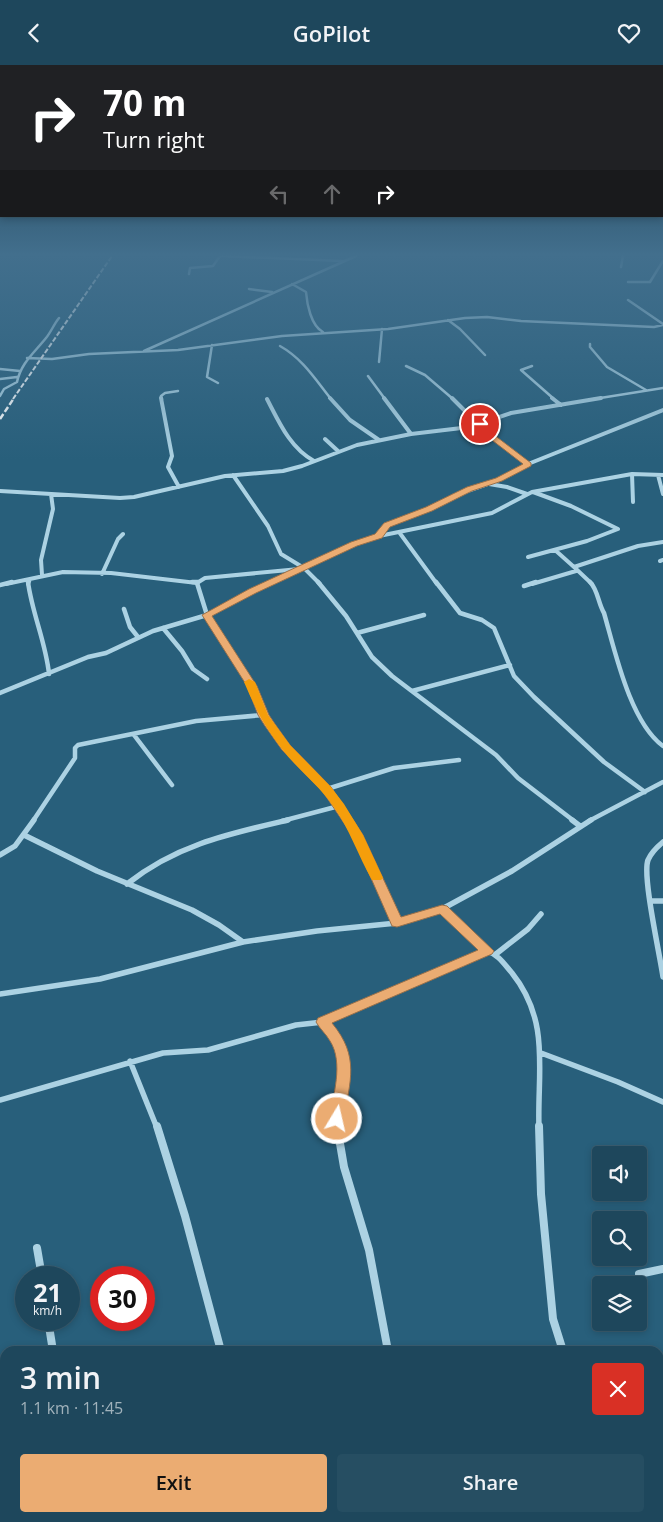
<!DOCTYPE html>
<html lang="en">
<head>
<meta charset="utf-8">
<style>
  body { margin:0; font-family:"Open Sans",sans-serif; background:#264e62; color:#f1f3f6; height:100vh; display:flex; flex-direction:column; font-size:19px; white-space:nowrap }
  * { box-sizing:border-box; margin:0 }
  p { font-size:16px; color:#a1b2bb }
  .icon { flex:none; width:28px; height:28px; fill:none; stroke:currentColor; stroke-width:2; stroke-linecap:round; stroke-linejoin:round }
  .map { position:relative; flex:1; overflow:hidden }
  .drawer { position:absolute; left:0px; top:1281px; width:664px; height:176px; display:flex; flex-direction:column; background:#1e475c; border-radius:15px 15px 0 0; box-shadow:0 2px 8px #0003,0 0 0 1px #3c5f72 }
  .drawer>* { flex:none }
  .banner { position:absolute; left:0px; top:0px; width:664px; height:152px; box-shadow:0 2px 8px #0003,0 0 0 1px #3c5f72; background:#202124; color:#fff; overflow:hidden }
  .tools { position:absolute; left:592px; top:1081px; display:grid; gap:10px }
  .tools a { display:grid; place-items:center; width:55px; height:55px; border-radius:5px; background:#1e475c; box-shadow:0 2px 8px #0003,0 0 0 1px #3c5f72; font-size:25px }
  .speed { position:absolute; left:15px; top:1201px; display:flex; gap:10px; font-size:25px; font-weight:700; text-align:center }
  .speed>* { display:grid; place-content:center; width:65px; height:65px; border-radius:50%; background:#1e475c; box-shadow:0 2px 8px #0003,0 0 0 1px #3c5f72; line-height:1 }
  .speed small { font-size:12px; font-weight:400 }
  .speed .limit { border:8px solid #d22; background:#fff; color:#111 }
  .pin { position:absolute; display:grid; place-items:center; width:42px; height:42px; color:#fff; margin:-21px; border:2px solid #fff; border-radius:50%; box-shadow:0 1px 5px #0007 }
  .me { position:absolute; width:55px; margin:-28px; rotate:9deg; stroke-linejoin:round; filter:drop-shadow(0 0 4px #0008) }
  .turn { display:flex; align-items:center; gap:18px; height:105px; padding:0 20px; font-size:22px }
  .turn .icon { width:65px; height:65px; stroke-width:2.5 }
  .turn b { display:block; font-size:35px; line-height:42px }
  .lanes { display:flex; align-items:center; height:48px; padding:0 20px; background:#0003; justify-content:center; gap:25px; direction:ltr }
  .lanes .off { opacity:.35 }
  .round { display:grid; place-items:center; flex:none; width:52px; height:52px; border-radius:5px; background:#264e62 }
  .head { display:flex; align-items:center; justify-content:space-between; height:85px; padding:0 20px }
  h1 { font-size:30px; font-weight:600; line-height:38px }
  .cta { display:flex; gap:10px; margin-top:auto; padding:10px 20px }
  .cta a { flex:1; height:58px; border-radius:5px; background:#ebac72; color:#111; font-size:20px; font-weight:600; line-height:58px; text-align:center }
  .cta a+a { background:#264e62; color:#f1f3f6 }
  header { display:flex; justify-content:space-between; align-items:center; height:65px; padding:0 20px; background:#1e475c; font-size:22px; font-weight:600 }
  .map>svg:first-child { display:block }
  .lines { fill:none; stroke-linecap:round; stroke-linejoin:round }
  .minor-far4 { stroke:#acd2e3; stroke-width:2.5 }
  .minor-far3 { stroke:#acd2e3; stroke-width:4 }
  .minor-far2 { stroke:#acd2e3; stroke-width:4.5 }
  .minor-far1 { stroke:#acd2e3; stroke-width:5.5 }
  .minor { stroke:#acd2e3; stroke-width:8 }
  .rail-far1 { stroke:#fff; stroke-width:2; stroke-dasharray:5 2; stroke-linecap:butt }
  .rail { stroke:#fff; stroke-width:2.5; stroke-dasharray:6 2.5; stroke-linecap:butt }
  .route { fill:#ebac72; stroke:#99704a }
  .slow { fill:#f59e0b }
</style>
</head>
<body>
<header><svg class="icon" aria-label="back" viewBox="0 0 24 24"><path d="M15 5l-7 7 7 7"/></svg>GoPilot<svg class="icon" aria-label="heart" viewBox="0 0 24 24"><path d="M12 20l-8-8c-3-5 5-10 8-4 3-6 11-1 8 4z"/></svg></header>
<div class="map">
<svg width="663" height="1457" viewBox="0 0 663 1457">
  <rect width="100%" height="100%" fill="#285f7b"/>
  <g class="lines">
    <path class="minor-far4" d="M223,191l120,5
      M621,202l2,-11
      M189,209l1,-6 23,-2 7,-10
      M628,217h22l13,-21
      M292,219l14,8c1,12 5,34 17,40
      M249,224l23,3
      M628,235l35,24
      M448,255l12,9 25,26
      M590,279v3l17,20 39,23
      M212,280l-5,32 11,6
      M280,281c23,13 35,33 51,53
      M144,286l212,-95
      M27,293l25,1 37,-5 89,-4 104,-14 106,-7 77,-11 22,-1 34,4 133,6 9,-2
      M379,297l3,-33
      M406,301l19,9 28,24
      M532,301l-11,4 33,29
      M0,304l20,2
      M368,311l17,23
      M0,314l17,-2
      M0,331l4,-7 13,-7c4,-19 17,-29 29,-44 5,-6 8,-14 13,-20
      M162,334l-1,-3 4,-3 13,-2
      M594,334l69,-11"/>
    <path class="minor-far3" d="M161,333l11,58 -4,11 11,20
      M330,333l20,22 29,20
      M384,333l27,36
      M452,333l35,35 41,31
      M552,333l9,7
      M267,334c12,23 23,49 47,62
      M325,374l13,12
      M632,409l1,28
      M233,410l35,51 13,28 23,14 16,16
      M658,410l5,19
      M489,419l18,3 20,7
      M0,426l120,7 14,-1 91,-21 58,-5 19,-5 55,-21 54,-11 59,-7 41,-14 90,-15
      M399,467l38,52
      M379,471l8,-11 42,-16 24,-13 46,-16 29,-16 135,-54
      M555,485l19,17
      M528,492l59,-16 31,-12 -47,-23 -38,-14
      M660,496l3,-1
      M102,509l16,-35 5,-5
      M42,510l-1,-15 12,-51 -2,-15
      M6,519l57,-12 48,1 86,10 8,-5 94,-9
      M28,519l2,-5
      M269,519l85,-40 25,-8 113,-23 40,-21 100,-18 31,1
      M532,519l44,-13
      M592,519l-18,-17 64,-21 25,-4"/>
    <path class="minor-far2" d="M28,517c4,31 18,61 21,92
      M192,517h6
      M318,517l28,34 26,41 20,19 104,79 22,23 56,43
      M436,517l24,31 22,7 12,8 20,48 20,21 70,65 41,30
      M590,517c8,8 8,21 14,31 11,38 26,109 59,133
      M197,518l10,32 45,71 11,29 23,33 41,41 21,32
      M0,520l12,-3
      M524,521l12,-4
      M124,544l6,18 8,10
      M163,563l19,23 11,18 14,10
      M357,568l67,-18
      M412,626l98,-26
      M0,628l88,-36 18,-4 47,-22 54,-16 64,-33
      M134,670l38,50
      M327,724l67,-21 65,-8
      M33,756l42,-63v-10l3,-3 118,-24 67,-6
      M282,756l57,-15
      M589,756l74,-39"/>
    <path class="minor-far1" d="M347,755l10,15 40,88
      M572,755l8,6
      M24,770l73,36 95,39 27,15 24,17
      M663,777c-6,5 -12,11 -15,18 -6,16 12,95 15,117
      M0,790l15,-9 19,-26
      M127,819c49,-39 101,-50 161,-64
      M652,836h11
      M442,844l45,42c12,4 17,13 25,22 39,49 25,98 27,155
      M496,889l32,-25 13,-15
      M0,929l100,-15 143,-37 74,-11 80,-8 45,-14 70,-38 79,-51
      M323,957c37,47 11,57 14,106
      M541,988l77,29 45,20
      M130,996l27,67
      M0,1035l163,-47 45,-3 88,-25 27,-3 139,-58 25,-13"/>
    <path class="minor" d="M157,1061l28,90 36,135
      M337,1061l7,41 25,83 19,101
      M539,1061l2,68 12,125 10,32
      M37,1183l5,29
      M639,1209l24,-5
      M48,1255l5,31
      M0,1395l5,-2
      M271,1452l2,5
      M637,1452l2,5"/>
    <path class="rail-far1" d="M13,334l99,-143"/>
    <path class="rail" d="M0,354l14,-21"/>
  </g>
  <linearGradient id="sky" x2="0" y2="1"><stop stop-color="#163444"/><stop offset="0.48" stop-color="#426f8d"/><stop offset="1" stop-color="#426f8d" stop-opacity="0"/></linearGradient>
  <rect width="663" height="395" fill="url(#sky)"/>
  <path class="route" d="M477,358h5l7,8 42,32v3l-29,15 -30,10 -40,20 -42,16 -8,11 -25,8 -101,47 -44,23 45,70 12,29 6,9 15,21 41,42 23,34 9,14 38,82 41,-12 5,1 47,45 -2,3 -160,69c28,34 18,57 12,96l-2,5 -5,1 -6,-1 -2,-5c4,-23 15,-56 1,-78 -4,-7 -10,-12 -14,-19l2,-4 160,-68 -38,-36 -43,13 -5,-1 -40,-91 -29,-43 -41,-42 -17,-24 -7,-11 -11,-29 -45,-71 47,-26 102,-47 24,-8 9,-11 42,-16 41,-20 29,-9 27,-14 -39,-30 -8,-10z"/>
  <path class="slow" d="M249,614l6,3 13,33 22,30 41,42 13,17 19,31 20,43 -2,2h-9c-14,-24 -22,-51 -39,-74 -15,-22 -36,-37 -51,-57 -17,-21 -28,-43 -38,-67z"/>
</svg>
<div class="tools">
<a><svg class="icon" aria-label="sound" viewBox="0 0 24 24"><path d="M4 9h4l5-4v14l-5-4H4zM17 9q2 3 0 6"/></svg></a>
<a><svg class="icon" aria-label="search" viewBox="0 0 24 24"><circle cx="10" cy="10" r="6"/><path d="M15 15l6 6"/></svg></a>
<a><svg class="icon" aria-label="layers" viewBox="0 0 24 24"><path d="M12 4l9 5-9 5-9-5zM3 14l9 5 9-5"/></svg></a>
</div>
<div class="speed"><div>21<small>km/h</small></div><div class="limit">30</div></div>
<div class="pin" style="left:480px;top:359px;background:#d93025"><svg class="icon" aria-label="arrive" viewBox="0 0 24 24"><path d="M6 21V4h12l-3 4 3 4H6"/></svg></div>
<svg class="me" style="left:337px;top:1054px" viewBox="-20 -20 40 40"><circle r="17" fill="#ebac72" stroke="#fff" stroke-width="3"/><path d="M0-11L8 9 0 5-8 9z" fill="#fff"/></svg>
<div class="banner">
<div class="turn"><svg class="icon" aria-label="right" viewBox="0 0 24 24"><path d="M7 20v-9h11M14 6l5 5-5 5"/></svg><div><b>70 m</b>Turn right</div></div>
<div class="lanes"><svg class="icon off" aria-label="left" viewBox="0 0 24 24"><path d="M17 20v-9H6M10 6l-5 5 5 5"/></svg><svg class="icon off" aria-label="ahead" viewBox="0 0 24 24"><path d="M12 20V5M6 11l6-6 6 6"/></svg><svg class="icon" aria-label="right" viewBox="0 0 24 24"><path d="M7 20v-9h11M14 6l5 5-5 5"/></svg></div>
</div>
<section class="drawer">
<div class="head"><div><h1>3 min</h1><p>1.1 km · 11:45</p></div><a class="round" style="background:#d93025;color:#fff"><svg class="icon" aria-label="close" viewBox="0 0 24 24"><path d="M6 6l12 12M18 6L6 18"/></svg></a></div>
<div class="cta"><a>Exit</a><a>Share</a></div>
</section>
</div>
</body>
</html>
